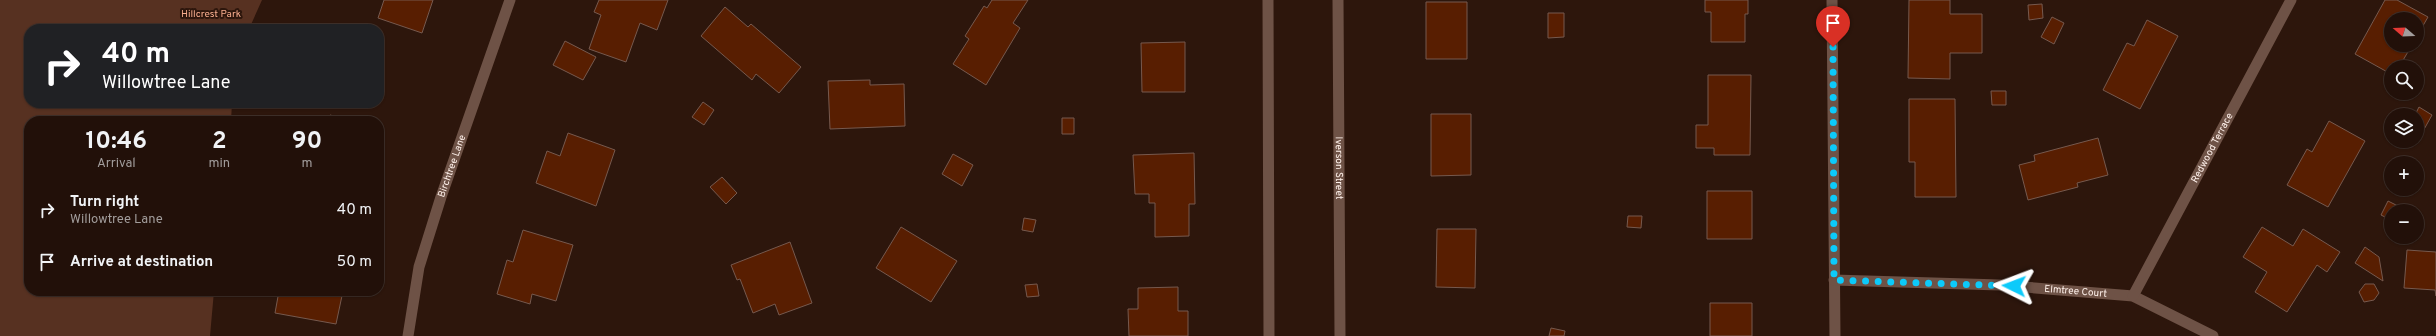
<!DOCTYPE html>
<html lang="en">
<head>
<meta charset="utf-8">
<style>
  body { margin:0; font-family:Overpass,sans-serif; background:#2a1912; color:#f1f3f6; height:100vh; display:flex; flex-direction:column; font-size:15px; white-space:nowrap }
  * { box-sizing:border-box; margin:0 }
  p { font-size:13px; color:#a29d9c }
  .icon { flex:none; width:22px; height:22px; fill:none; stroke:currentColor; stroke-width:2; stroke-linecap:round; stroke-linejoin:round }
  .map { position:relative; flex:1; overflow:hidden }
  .sheet { position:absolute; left:24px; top:116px; width:360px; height:180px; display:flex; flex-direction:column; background:#221009; border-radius:16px; box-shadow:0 1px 3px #0004,0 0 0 1px #3f302a }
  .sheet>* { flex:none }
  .top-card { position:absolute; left:24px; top:24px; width:360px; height:84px; border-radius:16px; box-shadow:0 1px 3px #0004,0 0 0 1px #3f302a; background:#202124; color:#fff; overflow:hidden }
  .needle { width:26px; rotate:289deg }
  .fabs { position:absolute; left:2384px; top:12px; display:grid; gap:8px }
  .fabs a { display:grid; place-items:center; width:40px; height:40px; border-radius:50%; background:#221009; box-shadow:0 1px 3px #0004,0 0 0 1px #3f302a; font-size:20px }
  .pin { position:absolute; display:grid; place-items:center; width:34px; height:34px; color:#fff; margin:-41px -17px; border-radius:50% 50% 50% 0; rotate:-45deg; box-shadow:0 0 4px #0007 }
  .pin .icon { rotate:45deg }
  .me { position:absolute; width:44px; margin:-22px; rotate:273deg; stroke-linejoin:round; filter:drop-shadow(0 0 3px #0008) }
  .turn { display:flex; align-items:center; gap:14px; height:84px; padding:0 12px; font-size:18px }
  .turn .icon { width:52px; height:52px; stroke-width:2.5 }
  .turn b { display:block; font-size:28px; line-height:34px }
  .eta { display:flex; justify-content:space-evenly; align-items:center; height:68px; text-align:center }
  .eta b { font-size:24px; font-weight:700; line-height:28px }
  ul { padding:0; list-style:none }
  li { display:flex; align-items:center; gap:12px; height:52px; padding:0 12px }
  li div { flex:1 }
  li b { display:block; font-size:15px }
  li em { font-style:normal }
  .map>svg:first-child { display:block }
  .green { fill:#573121 }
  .building { fill:#581e01; stroke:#76594e }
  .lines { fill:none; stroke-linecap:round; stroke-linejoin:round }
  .minor { stroke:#6e5246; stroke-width:11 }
  .route { stroke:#0ccafa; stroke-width:7; stroke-dasharray:0 12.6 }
  .labels { text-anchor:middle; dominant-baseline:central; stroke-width:4; stroke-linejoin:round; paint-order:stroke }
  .park-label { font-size:10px; fill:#f8ad8e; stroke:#2d160c }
  .street-label { font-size:10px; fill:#fff1eb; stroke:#2d160c }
</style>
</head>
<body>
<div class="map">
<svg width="2436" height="336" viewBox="0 0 2436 336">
  <rect width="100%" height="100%" fill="#2d160c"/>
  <path class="green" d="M0,0h262l-13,29h-220v74h203l-1,18h-202v170h185l-4,45h-210z"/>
  <path class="building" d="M384,0h49l-11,33 -44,-15z
    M599,0h69l-11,30 -17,-7 -14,39 -37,-13 12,-34 -7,-3z
    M992,0h36l-15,23 7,5 -34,57 -33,-21 16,-25 -4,-3 19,-30 3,2z
    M1705,0h43v14h-3v28h-34v-30h-6z
    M1909,0h41v14h32v39h-32v26l-42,-1z
    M2385,0h12l31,17 -11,19v-17h-26v26h21l-13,22h-8v7l-36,-20z
    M1426,2h41v57h-41z
    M2042,4l1,14 -14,2 -1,-15z
    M725,7l23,20 3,-3 50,43 -22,26 -23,-19 -4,6 -51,-44z
    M1548,13h16v24l-16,1z
    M2052,17l12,6 -10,21 -13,-7z
    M2147,20l31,16 -38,73 -37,-19 24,-47 7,3z
    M565,41l31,16 -13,23 -30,-15z
    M1185,42v50h-43l-1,-49z
    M1708,75h43l-1,80h-36v-7h-18v-23h12z
    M870,80v5l34,-1 1,42 -75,3 -2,-48z
    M1991,91h15v14h-14z
    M1909,99h46l1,98h-41v-35h-6z
    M703,102l11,8 -10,15 -12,-8z
    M2419,107l13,8 -10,18 -5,-3v-15h-2z
    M1431,114h40v61l-40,1z
    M330,115l22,6h-24z
    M1062,118h12v16h-12z
    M2329,121l36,20 -37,66 -41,-22 20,-36 5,3z
    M568,133l47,17 -19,56 -60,-23 11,-32 13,5z
    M2098,138l10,37 -31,8 1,4 -50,13 -9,-35 16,-4 -1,-6z
    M1194,153l1,51h-6v32l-34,1v-34h-6v-9h-14l-2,-39z
    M953,154l20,11 -11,21 -20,-12z
    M722,177l15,16 -11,11 -16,-17z
    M1707,191h45v48h-45z
    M2388,201l12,6 -2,4h-7v9l-10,-5z
    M1628,216h14l-1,12 -14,-1z
    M1024,218l12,2 -3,12 -11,-2z
    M901,227l56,34 -26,41 -55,-34z
    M2262,227l31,19 10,-17 37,23 -13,20 -10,-7 -30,47 -32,-20 12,-20 -24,-15z
    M1437,229h39l-1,59 -39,-1z
    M523,230l50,15 -17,56 -24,-7 -2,10 -33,-10 10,-34 6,2z
    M790,242l22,61 -33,12 -4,-11 -22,9 -13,-34 -3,1 -6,-15z
    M2365,247l14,10 4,24 -28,-18z
    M2407,250l29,2v44l-1,-6 -31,-2z
    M1037,284l2,12 -12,1 -2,-12z
    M2365,284h9l5,9 -5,7 -10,2 -5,-10z
    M1178,287v24h10v25h-59l-1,-27h10v-21z
    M279,291h64l-7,33 -61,-11z
    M1710,303h42v33h-42z
    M1551,328l14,3 -1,5h-15z"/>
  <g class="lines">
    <g class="minor">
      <path d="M1268,0l1,336"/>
      <path id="s1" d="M1338,0l2,336"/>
      <path d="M1832,0l3,336"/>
      <path id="s2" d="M1834,280l166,5 133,11 80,40"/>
      <path id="s3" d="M2133,296l158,-296"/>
      <path id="s4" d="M408,336l11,-69 22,-70 69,-197"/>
    </g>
  </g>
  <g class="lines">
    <path class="route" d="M1833,47l1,233 180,6"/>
  </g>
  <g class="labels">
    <g class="park-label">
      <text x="211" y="14">Hillcrest Park</text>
    </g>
    <g class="street-label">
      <text stroke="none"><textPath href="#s3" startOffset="168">Redwood Terrace</textPath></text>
      <text stroke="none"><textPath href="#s4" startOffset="176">Birchtree Lane</textPath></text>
      <text stroke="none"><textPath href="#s1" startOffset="168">Iverson Street</textPath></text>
      <text stroke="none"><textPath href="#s2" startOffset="242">Elmtree Court</textPath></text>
    </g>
  </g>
</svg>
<div class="fabs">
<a><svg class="needle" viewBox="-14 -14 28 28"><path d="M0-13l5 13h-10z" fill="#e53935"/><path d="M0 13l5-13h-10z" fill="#a29d9c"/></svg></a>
<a><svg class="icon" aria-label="search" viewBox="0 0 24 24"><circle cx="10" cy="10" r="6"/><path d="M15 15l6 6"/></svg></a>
<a><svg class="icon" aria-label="layers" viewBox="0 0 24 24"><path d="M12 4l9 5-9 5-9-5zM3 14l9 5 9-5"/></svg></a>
<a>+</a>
<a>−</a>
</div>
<div class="pin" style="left:1833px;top:47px;background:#d93025"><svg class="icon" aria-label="arrive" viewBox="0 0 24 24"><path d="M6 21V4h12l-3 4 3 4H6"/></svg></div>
<svg class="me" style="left:2014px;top:286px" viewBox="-20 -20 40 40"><path d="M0-17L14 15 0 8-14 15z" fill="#0ccafa" stroke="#fff" stroke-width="4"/></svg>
<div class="top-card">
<div class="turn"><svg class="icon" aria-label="right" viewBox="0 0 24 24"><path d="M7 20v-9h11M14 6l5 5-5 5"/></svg><div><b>40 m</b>Willowtree Lane</div></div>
</div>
<section class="sheet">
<div class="eta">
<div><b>10:46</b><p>Arrival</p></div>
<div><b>2</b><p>min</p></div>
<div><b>90</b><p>m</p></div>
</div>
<ul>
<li><svg class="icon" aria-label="right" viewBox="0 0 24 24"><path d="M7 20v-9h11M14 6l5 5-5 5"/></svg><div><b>Turn right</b><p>Willowtree Lane</p></div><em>40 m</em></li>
<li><svg class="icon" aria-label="arrive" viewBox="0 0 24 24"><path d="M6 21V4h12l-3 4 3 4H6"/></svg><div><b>Arrive at destination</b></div><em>50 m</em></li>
</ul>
</section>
</div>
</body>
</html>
